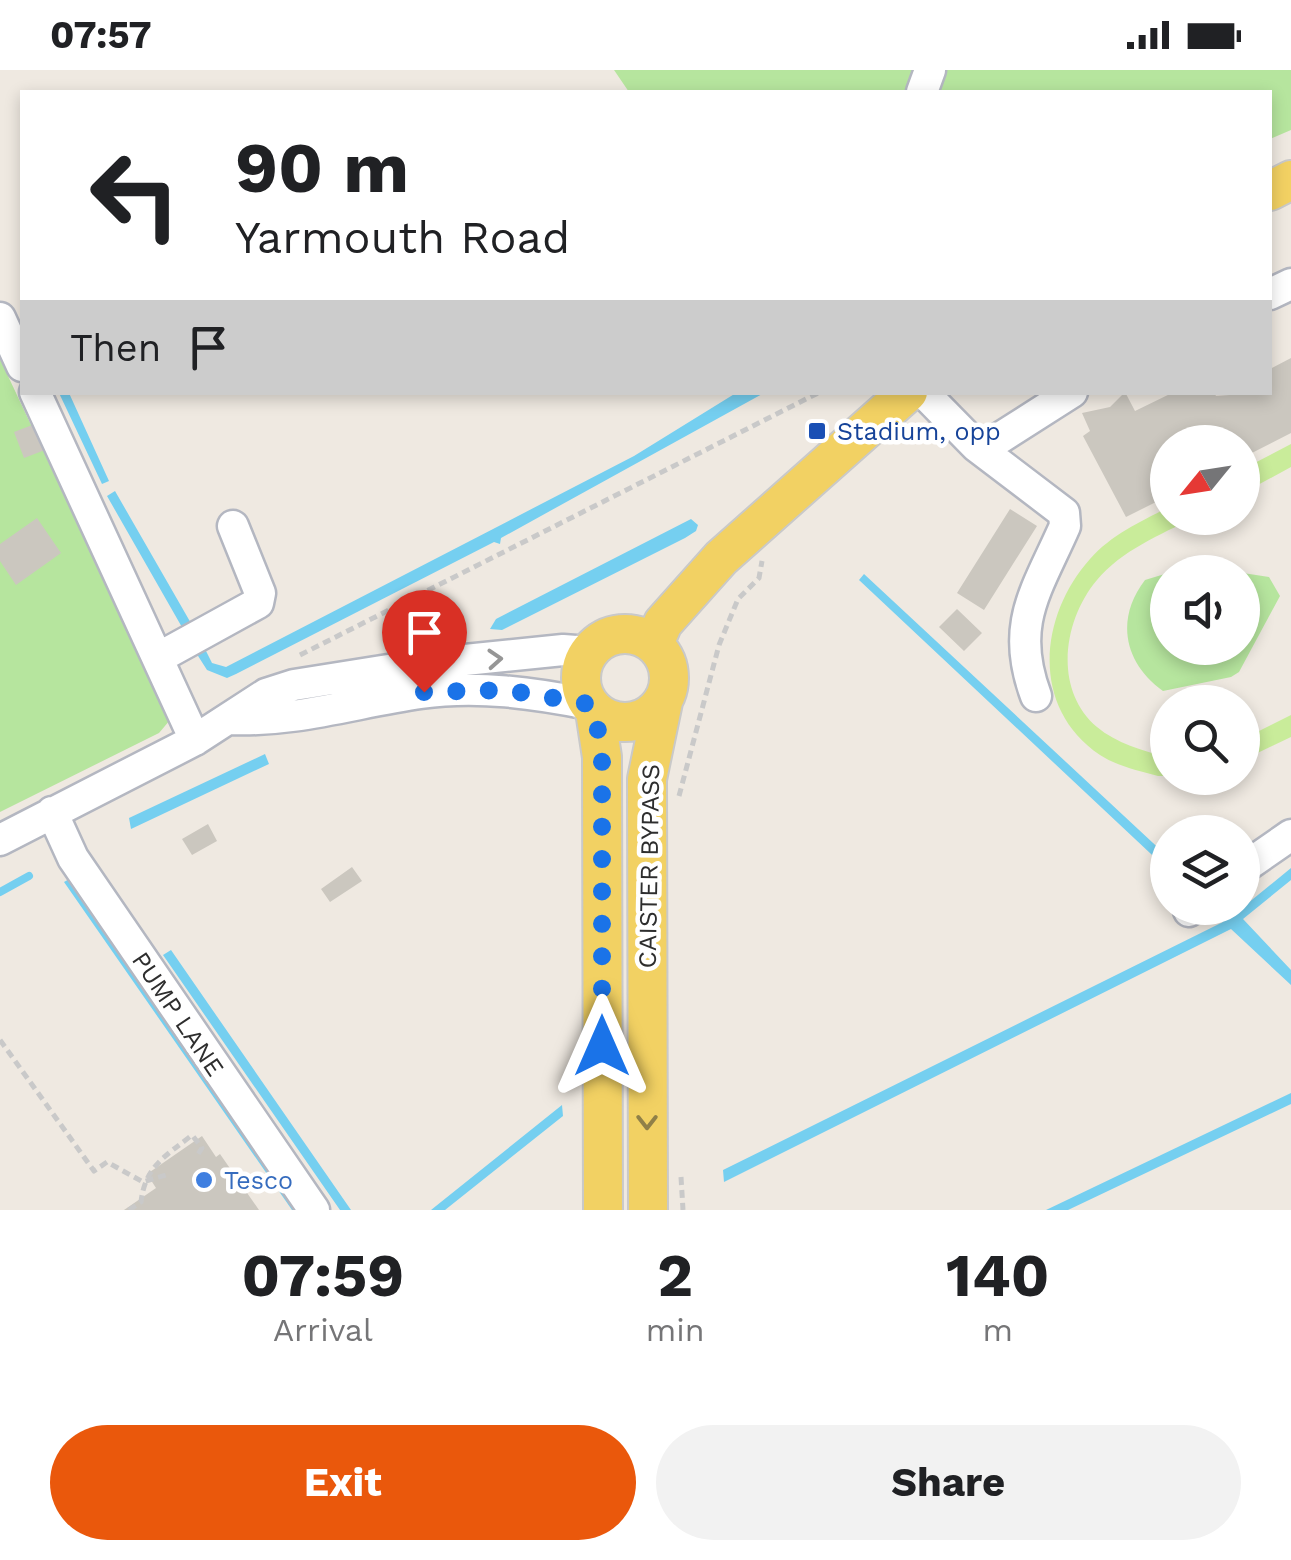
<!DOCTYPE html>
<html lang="en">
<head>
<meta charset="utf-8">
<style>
  body { margin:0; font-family:"Work Sans",sans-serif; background:#f2f2f2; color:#202124; height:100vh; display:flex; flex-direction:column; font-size:38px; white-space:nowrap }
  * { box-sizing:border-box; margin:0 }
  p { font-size:32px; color:#757577 }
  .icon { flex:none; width:55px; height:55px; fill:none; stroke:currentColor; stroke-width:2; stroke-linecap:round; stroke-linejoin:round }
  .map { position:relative; height:1140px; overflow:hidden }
  .drawer { display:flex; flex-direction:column; background:#fff; flex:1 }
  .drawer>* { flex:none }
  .guide { position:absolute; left:20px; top:20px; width:1252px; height:305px; border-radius:0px; box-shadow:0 5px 15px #0003; background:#fff; color:#202124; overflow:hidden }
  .needle { width:65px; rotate:240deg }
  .fabs { position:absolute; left:1150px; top:355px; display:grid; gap:20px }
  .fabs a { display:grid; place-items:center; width:110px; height:110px; border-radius:50%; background:#fff; box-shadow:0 5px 15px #0003; font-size:50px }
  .pin { position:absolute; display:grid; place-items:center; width:85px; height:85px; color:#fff; margin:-102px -42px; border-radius:50% 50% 50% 0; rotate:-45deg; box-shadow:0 0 10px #0007 }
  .pin .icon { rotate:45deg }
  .me { position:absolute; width:110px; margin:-55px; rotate:0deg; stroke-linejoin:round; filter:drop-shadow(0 0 8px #0008) }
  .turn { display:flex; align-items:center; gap:35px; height:210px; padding:0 50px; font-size:45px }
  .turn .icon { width:130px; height:130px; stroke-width:2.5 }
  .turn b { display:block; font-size:70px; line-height:85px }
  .then { display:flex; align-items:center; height:95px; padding:0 50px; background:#0003; gap:20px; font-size:38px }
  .eta { display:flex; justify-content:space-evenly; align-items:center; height:170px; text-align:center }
  .eta b { font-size:60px; font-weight:700; line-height:70px }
  .cta { display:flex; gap:20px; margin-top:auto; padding:20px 50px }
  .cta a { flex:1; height:115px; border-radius:60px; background:#ea580c; color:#fff; font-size:40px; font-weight:700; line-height:115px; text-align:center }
  .cta a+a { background:#f2f2f2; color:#202124 }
  .status { display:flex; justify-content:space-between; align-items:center; height:70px; padding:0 50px; background:#fff; direction:ltr }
  .status svg { height:28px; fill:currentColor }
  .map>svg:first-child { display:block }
  .green { fill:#b6e59e }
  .pitch { fill:#c9ec9a }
  .water { fill:#75cff0 }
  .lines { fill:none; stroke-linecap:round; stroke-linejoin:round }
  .stream { stroke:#75cff0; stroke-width:8 }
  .building { fill:#cbc7bf }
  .minor-casing { stroke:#b4b7c1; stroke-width:35 }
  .major-casing { stroke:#c9c9c9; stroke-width:42 }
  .path { stroke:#c9c9c9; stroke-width:5; stroke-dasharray:8 5; stroke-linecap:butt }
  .minor { stroke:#fff; stroke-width:30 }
  .major { stroke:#f2d163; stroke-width:38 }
  .oneway { stroke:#969696 }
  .oneway2 { stroke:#908048 }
  .route { stroke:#1a73e8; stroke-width:18; stroke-dasharray:0 32.4 }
  .transit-dot { fill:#1a4fb4; stroke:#fff; stroke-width:4 }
  .shop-dot { fill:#3f7fe0; stroke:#fff; stroke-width:4 }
  .labels { text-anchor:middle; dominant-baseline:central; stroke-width:9; stroke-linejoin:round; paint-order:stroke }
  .transit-label { font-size:25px; fill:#164399; stroke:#fff; text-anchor:start }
  .street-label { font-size:25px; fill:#2e2e2e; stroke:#fff }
  .shop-label { font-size:25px; fill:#366cbe; stroke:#fff; text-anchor:start }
</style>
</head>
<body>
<div class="status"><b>07:57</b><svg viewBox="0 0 49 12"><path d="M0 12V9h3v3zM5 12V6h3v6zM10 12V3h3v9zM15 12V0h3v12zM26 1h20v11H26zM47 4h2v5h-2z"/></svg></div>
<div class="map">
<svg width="1291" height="1140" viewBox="0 0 1291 1140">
  <rect width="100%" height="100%" fill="#efe9e1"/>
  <path class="green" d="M614,0h677v60l-21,9v-47h-641z
    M0,289l170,361 -11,13 -159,79z
    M1168,503v75h74l1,-75 26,4 11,19 -41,76 -8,5 -68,14c-39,-28 -48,-72 -18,-111z"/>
  <path class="pitch" d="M1291,374v23l-48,26v-24z
    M1167,438l1,10h26c-33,16 -73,33 -97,62 -34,40 -44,110 0,147 19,16 46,24 70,30v19h-9c-19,-5 -41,-10 -58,-21 -70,-47 -61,-139 -10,-196 21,-24 50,-37 77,-51z
    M1291,645v22l-48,23v-21z"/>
  <path class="water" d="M59,323h10l40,88 -7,3z
    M736,323h28l-263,145 -1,6 -6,-2 -258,132 -9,4 -20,-8 -14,-22 9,-5 10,20 14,4 408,-211z
    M115,421l77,134 -9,4 -76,-133z
    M691,449l7,6 -2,6 -11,7 -183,92 -12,-1 6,-10z
    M864,504l303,282v13l-308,-289z
    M265,684l4,10 -138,65 -2,-11z
    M1291,798v12l-48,39 48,51v15l-60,-56 -507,253 -1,-12 500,-248 -15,-14h34z
    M71,808l230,332h-9l-228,-328z
    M171,880l180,260h-11l-177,-255z
    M1291,1023v11l-223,106h-22z
    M562,1035l1,11 -118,94h-14z"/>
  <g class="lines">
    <path class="stream" d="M0,822l29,-16"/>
  </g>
  <path class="building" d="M1291,288v75l-49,25v-16h-74v54l-42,21 -43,-81 7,-5 -8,-18 28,-6 15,-15 10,19 39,-19h40l2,4 54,-4v-23z
    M35,354l10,26 -21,8 -10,-26z
    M1010,439l27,17 -53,84 -27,-17z
    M37,448l24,35 -45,32 -16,-24v-17z
    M957,539l25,24 -18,18 -25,-24z
    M208,754l9,17 -25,14 -10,-16z
    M352,797l10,14 -32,21 -9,-13z
    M202,1066l14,21 4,-3 39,56h-135l32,-22 -9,-14z"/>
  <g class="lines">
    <defs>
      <path id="minor" d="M922,22l8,-22
        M1270,224l21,-10
        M0,248l22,48
        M35,322l160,348
        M923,322l53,54 16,-3 80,-51
        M976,376l88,67 1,13c-28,64 -56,98 -29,170
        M158,588l100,-55 2,-10 -27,-67
        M231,649c65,3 126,-17 190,-26 56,-8 113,0 168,11
        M52,742l21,46 241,352
        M0,770l195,-100 71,-46 28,-9 132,-21 137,-14 26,2
        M1242,799l49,-34
        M1189,841l4,-3"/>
      <path id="major" d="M1270,121l21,-11
        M581 608a44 44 0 1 1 88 0a44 44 0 1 1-88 0Z
        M654,574l9,-21 58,-65 187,-166
        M595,641l7,46 1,453
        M648,1140l-1,-431 16,-77"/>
    </defs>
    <use href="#minor" class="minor-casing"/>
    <use href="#major" class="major-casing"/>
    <path class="path" d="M300,585l520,-263
      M679,726l40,-151 19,-46 21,-21 3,-17
      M0,970l94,131 13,-9 36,20 23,-7
      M681,1107l2,33
      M129,1140l12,-8c4,-36 25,-46 51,-67l10,13 -5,8"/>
    <use href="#minor" class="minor"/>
    <use href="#major" class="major"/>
  </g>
  <defs><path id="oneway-chevron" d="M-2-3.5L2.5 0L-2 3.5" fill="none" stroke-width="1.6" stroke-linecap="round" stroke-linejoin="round" transform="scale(2.5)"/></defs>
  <use class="oneway" href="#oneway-chevron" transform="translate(495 589) rotate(-4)"/>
  <use class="oneway2" href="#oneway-chevron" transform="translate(647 1052) rotate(90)"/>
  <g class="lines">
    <path class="route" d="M424,622l83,-2 82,14 6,7 7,46v289"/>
  </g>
  <rect class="transit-dot" x="807" y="351" width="20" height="20" rx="5"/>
  <circle class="shop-dot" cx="204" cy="1110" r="10"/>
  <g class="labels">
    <g class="transit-label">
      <text x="837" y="361">Stadium, opp</text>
    </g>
    <g class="street-label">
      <text transform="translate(649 796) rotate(-89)">CAISTER BYPASS</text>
      <text transform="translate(178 944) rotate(56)">PUMP LANE</text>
    </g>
    <g class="shop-label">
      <text x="224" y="1110">Tesco</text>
    </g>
  </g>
</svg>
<div class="fabs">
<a><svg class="needle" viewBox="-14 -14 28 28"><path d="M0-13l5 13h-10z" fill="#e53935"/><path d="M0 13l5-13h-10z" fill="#757577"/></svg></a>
<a><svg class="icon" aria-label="sound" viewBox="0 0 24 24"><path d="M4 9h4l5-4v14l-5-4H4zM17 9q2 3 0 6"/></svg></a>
<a><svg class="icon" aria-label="search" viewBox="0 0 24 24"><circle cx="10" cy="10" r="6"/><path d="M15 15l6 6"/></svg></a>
<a><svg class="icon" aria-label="layers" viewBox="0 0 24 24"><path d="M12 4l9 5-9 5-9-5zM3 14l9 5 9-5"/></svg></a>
</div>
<div class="pin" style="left:424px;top:622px;background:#d93025"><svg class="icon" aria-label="arrive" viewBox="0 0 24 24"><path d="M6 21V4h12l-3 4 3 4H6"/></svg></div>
<svg class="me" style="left:602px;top:976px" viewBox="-20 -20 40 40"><path d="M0-17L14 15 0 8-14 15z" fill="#1a73e8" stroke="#fff" stroke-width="4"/></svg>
<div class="guide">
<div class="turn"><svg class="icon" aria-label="left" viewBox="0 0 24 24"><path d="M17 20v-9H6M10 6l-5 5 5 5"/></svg><div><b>90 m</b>Yarmouth Road</div></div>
<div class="then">Then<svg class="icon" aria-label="arrive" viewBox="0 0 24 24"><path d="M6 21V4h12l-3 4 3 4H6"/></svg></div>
</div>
</div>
<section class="drawer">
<div class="eta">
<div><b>07:59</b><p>Arrival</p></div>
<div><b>2</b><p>min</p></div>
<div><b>140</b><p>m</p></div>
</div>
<div class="cta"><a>Exit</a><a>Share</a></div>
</section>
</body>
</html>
